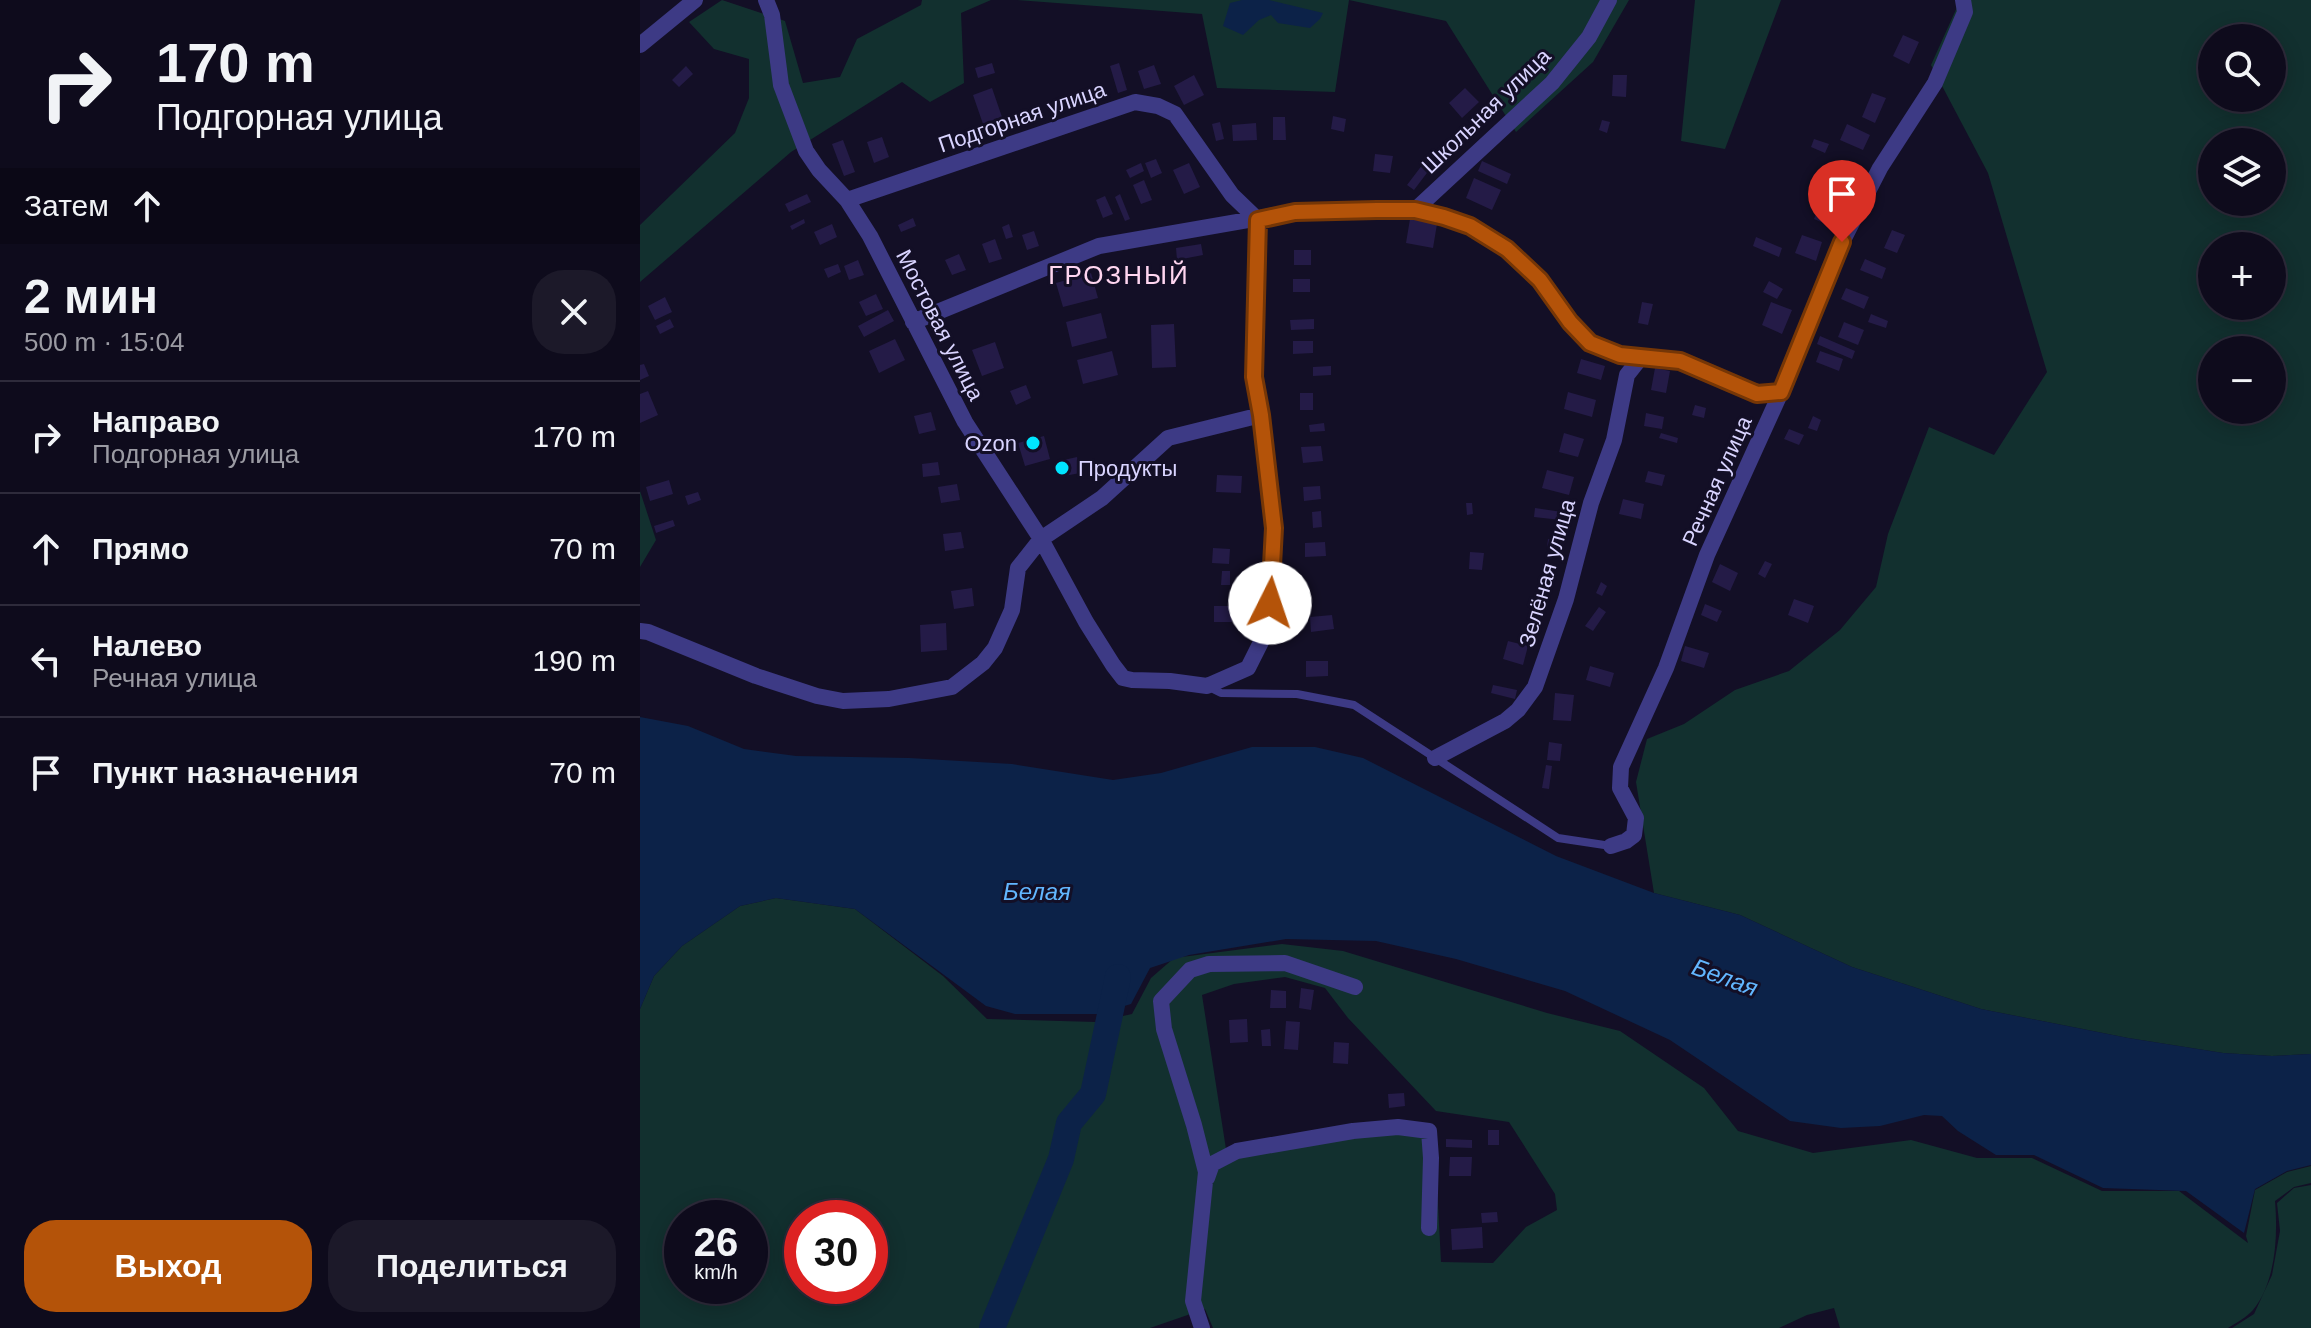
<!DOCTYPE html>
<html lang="ru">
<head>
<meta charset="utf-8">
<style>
  body { margin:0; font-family:Helvetica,sans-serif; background:#1c1929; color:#f1f3f6; height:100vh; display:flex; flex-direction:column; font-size:30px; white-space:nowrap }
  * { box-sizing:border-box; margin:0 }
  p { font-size:26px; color:#9b9ba3 }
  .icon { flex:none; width:44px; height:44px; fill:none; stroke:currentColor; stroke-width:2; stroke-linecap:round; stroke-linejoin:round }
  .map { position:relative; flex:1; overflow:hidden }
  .panel { display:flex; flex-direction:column; background:#0e0b1c; width:640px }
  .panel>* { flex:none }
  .banner { background:#0e0b1c; color:#f1f3f6; overflow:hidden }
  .fabs { position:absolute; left:1558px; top:24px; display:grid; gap:16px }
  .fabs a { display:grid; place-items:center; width:88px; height:88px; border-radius:50%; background:#0e0b1c; box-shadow:0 4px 20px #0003,0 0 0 2px #2e2b3b; font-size:40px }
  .speed { position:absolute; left:24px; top:1200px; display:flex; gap:16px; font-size:40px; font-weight:700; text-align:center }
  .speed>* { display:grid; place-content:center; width:104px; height:104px; border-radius:50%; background:#0e0b1c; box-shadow:0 4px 20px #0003,0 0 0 2px #2e2b3b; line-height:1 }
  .speed small { font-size:20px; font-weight:400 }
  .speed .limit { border:12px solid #d22; background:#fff; color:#111 }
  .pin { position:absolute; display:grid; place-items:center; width:68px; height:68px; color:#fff; margin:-82px -34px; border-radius:50% 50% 50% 0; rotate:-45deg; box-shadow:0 0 8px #0007 }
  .pin .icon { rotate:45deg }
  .me { position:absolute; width:88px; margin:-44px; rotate:4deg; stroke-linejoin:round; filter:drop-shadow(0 0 6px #0008) }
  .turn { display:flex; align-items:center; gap:28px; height:168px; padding:0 24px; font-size:36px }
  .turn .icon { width:104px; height:104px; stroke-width:2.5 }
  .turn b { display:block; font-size:56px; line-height:68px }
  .then { display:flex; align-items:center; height:76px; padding:0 24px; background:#0003; gap:16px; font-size:30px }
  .round { display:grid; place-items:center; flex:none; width:84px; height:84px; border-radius:32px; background:#1c1929 }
  .overview { display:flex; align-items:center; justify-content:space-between; height:136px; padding:0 24px }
  h1 { font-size:48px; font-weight:700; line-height:60px }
  .button { display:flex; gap:16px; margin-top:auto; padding:16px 24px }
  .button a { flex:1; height:92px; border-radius:32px; background:#b45309; color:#fff; font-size:32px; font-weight:700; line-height:92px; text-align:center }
  .button a+a { background:#1c1929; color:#f1f3f6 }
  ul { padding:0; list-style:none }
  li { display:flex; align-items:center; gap:24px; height:112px; padding:0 24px; border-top:2px solid #2e2b3b }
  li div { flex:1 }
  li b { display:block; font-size:30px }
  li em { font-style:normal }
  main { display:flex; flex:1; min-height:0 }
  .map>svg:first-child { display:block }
  .green { fill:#12302f; fill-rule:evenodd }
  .water { fill:#0c2248 }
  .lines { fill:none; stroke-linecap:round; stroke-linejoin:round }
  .river { stroke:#0c2248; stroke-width:26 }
  .building { fill:#241b47 }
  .lane { stroke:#3d3a85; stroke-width:8 }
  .street { stroke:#3d3a85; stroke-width:16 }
  .route-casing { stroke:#753606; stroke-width:20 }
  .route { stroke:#b45309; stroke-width:14 }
  .poi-dot { fill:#00e5ff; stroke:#130f26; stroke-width:3 }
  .labels { text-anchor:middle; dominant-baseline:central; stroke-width:6; stroke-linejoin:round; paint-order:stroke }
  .street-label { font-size:22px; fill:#d9d4ff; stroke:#130f26 }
  .poi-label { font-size:22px; fill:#d9d4ff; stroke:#130f26; text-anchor:end }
  .water-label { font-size:24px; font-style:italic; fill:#62b6ff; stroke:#130f26 }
  .quarter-label { font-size:26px; letter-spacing:2px; fill:#ffd6f0; stroke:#130f26 }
</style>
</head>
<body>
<main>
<section class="panel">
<div class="banner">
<div class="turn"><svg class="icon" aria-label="right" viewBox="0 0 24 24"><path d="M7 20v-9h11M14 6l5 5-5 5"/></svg><div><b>170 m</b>Подгорная улица</div></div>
<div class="then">Затем<svg class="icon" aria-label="ahead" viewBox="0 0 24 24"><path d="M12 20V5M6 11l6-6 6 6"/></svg></div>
</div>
<div class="overview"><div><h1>2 мин</h1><p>500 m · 15:04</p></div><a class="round"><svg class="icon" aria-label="close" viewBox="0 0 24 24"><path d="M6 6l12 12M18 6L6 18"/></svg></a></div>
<ul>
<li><svg class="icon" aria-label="right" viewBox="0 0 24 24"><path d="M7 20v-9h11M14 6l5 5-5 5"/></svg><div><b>Направо</b><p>Подгорная улица</p></div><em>170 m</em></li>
<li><svg class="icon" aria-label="ahead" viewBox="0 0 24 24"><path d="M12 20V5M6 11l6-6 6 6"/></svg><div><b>Прямо</b></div><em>70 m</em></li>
<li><svg class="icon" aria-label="left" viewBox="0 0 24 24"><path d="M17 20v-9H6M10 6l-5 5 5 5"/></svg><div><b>Налево</b><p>Речная улица</p></div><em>190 m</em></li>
<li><svg class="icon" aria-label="arrive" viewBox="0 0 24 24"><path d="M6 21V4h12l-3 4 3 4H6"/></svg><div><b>Пункт назначения</b></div><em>70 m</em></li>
</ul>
<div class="button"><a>Выход</a><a>Поделиться</a></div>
</section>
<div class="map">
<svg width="1671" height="1328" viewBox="0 0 1671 1328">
  <rect width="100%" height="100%" fill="#130f26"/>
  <path class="green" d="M82,0l63,21 18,62 37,-6 17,-38 64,-34 1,-5h69l-30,13 3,70 -34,19 -28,-20 -111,70 -151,130v-57l95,-92 14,-35v-39l-35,-10 -25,-27z
    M377,0h612l-36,62 -77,70 -70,-111 -97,-21 -14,92 -118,-4 -15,-74z
    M1055,0h86l-56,149 -44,-8z
    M1317,0h354v1054l-39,2 -49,-3 -95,-15 -147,-29 -129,-42 -112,-52 -86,-22 -18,-111 11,-43 37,-15 51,-34 54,-19 51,-41 36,-43 12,-53 41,-107 65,28 53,-83 -59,-199 -57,-108 27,-60zM1572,38h60v60h-60zM1572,142h60v60h-60zM1572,246h60v60h-60zM1572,350h60v60h-60z
    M0,491l16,49 -16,27z
    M136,898l79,11 88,67 44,43 109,3 36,-8 19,-36 23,-20 108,-14 61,7 204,62 73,18 84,57 34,43 75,22 98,-13 66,18h55l70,33h77l69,52 -2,-7 9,-46 32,-18 24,-6v17l-17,4 -19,14c3,34 1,81 -22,109 -6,7 -17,13 -25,18h-388l-6,-20 -27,7 -28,13h-566l-8,-19 -55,19h-510v-319l14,-33 28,-30 58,-40zM645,977l40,11 23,30 88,93 73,11 46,72 2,16 -31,17 -33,36 -52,-1 -7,-134 -208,21 -24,-154 32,-11zM42,1218h68v68h-68zM162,1218h68v68h-68z
    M1671,1185v143h-79l22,-14 18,-39 8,-44 -3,-28 17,-15z"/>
  <path class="water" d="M602,0h27l54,13 -3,6 -10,9 -32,-5 -7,-8 -12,5 -16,15 -20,-9 7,-23z
    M0,717l48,9 56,23 52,7 113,2 103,6 101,16 48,-7 91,-26h63l48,11 193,98 98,37 86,22 112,52 129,42 147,29 95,15 49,3 39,-2v111l-24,6 -32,18 -11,44 -58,-42 -83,-3 -69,-33h-38l-38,-24 -16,-15 -18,-1 -44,11 -39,2 -51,-7 -120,-81 -105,-49 -109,-32 -80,-18 -90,-2 -97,16 -39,13 -19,36 -34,10h-82l-29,-8 -131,-97 -79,-11 -36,8 -58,40 -28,30 -14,33z"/>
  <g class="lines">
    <path class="river" d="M352,1328l69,-169 8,-36 24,-29 25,-117"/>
  </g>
  <path class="building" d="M1263,35l16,7 -10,22 -16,-8z
    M352,63l3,10 -17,5 -3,-10z
    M479,63l8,27 -9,3 -8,-27z
    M514,65l7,19 -17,5 -6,-18z
    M46,66l7,8 -14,13 -7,-7z
    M554,75l10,20 -20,10 -10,-19z
    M973,75h14l-1,22 -14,-1z
    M352,88l10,29 -19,7 -10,-29z
    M825,88l14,14 -17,16 -13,-15z
    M1232,93l14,5 -11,25 -13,-6z
    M693,116l13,3 -2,13 -13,-3z
    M633,117h12l1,23h-13z
    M962,120l8,2 -3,11 -8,-3z
    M580,122l4,17 -8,2 -4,-17z
    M616,123l1,17 -24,1 -1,-16z
    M1207,124l23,11 -7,15 -23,-10z
    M242,137l7,20 -15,6 -7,-21z
    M1174,139l15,5 -4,9 -14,-6z
    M203,140l12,32 -11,4 -12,-32z
    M735,154l18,2 -3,17 -17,-2z
    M789,156l7,5 -22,29 -7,-5z
    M516,159l6,14 -11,5 -6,-15z
    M842,161l29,13 -4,10 -29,-13z
    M501,163l3,8 -14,7 -4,-8z
    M549,163l11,24 -16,7 -11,-24z
    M834,178l27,12 -9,20 -26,-12z
    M504,180l8,20 -11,4 -8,-19z
    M1189,181l17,7 -3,8 -18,-7z
    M167,194l4,8 -22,10 -4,-8z
    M480,194l10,25 -5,2 -10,-24z
    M465,196l8,18 -10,4 -7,-18z
    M1180,204l18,8 -7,14 -17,-7z
    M273,218l3,8 -15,6 -3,-7z
    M164,219l1,4 -13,7 -2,-4z
    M770,219l27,5 -4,24 -27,-5z
    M192,224l5,13 -17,8 -6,-13z
    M369,224l4,13 -7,2 -4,-12z
    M1252,230l13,5 -8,18 -13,-5z
    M394,231l5,15 -12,4 -5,-15z
    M1162,235l20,7 -6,19 -21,-8z
    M1116,237l26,11 -3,9 -26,-11z
    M355,239l7,20 -13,4 -7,-19z
    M561,244l2,11 -26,5 -1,-12z
    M654,250h17v15h-17z
    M319,254l7,16 -14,5 -7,-15z
    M1225,259l21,9 -4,11 -22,-9z
    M218,260l6,15 -15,5 -5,-14z
    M198,264l3,8 -13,6 -4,-9z
    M451,273l7,25 -35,9 -7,-24z
    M653,279h17v13h-17z
    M1129,281l14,8 -6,10 -14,-7z
    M1206,288l23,9 -5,12 -23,-10z
    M236,294l7,15 -17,7 -7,-14z
    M25,297l7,15 -17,8 -7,-14z
    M1002,302l11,2 -5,21 -10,-2z
    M1131,302l21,8 -10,24 -20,-9z
    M248,310l6,11 -30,16 -6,-11z
    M461,313l6,25 -35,9 -6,-25z
    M1231,314l17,7 -2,7 -18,-6z
    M30,319l4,8 -14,7 -4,-8z
    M674,319v10l-23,1 -1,-10z
    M1204,322l20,8 -6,15 -20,-8z
    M534,324l2,43 -24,1 -1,-43z
    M1180,336l35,15 -3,8 -35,-15z
    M255,339l10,21 -26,13 -10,-22z
    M653,341h20v12l-20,1z
    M355,342l9,26 -22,8 -10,-26z
    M472,351l6,24 -35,9 -6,-24z
    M1180,351l23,8 -4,12 -23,-9z
    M941,359l24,7 -4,14 -24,-7z
    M4,364l5,12 -9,4v-15z
    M691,366v9l-18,1v-9z
    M1015,368l15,3 -4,22 -15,-3z
    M386,385l5,13 -15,7 -6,-14z
    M8,391l10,24 -18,8v-29z
    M928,392l28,8 -4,17 -28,-8z
    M660,393h13v17h-13z
    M1055,405l11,3 -2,10 -12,-3z
    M291,412l5,18 -17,4 -5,-18z
    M1006,413l18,4 -2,12 -18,-3z
    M1173,416l8,4 -4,11 -9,-3z
    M684,423l1,8 -15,1 -1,-7z
    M1149,429l15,6 -5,10 -15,-6z
    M924,433l20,6 -6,18 -19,-5z
    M1021,433l17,5 -1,5 -18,-5z
    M404,436l6,23 -25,7 -7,-23z
    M681,446l2,15 -20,2 -2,-16z
    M437,457l3,16 -21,4 -4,-15z
    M298,462l2,13 -17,2 -1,-13z
    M907,470l27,7 -5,18 -27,-7z
    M1008,471l17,4 -3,11 -17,-4z
    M577,475l25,1 -1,17 -25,-1z
    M29,480l4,14 -23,7 -4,-14z
    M317,484l3,16 -19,3 -3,-16z
    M680,486l1,13 -17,2 -1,-14z
    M58,492l3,8 -13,5 -3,-9z
    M983,499l21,5 -3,15 -22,-5z
    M826,503h6l1,11 -6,1z
    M895,508l27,4 -1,8 -27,-3z
    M681,511l1,16 -9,1 -1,-16z
    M33,520l2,6 -19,7 -2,-7z
    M321,532l3,16 -19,3 -2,-17z
    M908,539l16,2 -1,9 -16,-2z
    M685,542l1,14 -21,1v-14z
    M573,548l17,1 -1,15 -17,-1z
    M830,552l14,1 -2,17 -13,-1z
    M1125,561l7,3 -7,14 -7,-4z
    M1080,564l18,9 -8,18 -18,-9z
    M582,571h8v14h-9z
    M961,582l6,4 -5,10 -6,-3z
    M332,588l2,18 -20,3 -3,-18z
    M1154,599l20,7 -6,17 -20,-8z
    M1065,604l17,7 -5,11 -16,-7z
    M574,606h18v16h-18z
    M959,607l7,5 -13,19 -8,-5z
    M692,615l2,14 -23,3 -1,-15z
    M306,623l1,27 -26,2 -1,-27z
    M868,641l20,5 -5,19 -20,-6z
    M1045,646l24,7 -5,15 -23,-7z
    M666,661h22v15l-22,1z
    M950,666l24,7 -4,14 -24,-7z
    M853,685l24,5 -2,9 -24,-6z
    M915,693l19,2 -3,26 -18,-1z
    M909,742l13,2 -2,17 -13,-1z
    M906,765l6,1 -3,23 -7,-1z
    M661,988l13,2 -3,20 -12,-2z
    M631,990l15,1v17h-16z
    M607,1019l1,23 -18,1 -1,-23z
    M646,1021l14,1 -2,28 -14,-1z
    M630,1029l1,17h-9l-1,-16z
    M694,1042l15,1 -1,21 -15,-1z
    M764,1093l1,13 -16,2 -1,-14z
    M848,1130h11v15h-11z
    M806,1139l26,1v8l-26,-1z
    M810,1157h22l-1,19h-22z
    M857,1212l1,10 -16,1 -1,-10z
    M842,1227l1,21 -31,2 -1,-21z"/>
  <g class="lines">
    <path class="lane" d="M567,686l14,7 76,1 57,11 204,133 53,8"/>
    <path class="street" d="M126,0l6,15 9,70 25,66 13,19 28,30 23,36 95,186 76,117 45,83 27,43 10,13 9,2 38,1 37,5 41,-18 20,-40 6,-100 -13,-113 -7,-38 4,-157 -26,-25 -57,-81 -17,-8 -23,-4 -288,98
      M0,45l55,-45
      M775,210l137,-127 37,-46 20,-37
      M273,322l186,-76 196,-34 120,-2 55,16 37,23 33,31 30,42 20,21 30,12 60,6 77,33 24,-2
      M0,631l8,1 108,44 61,20 26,5 46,-2 63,-12 31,-24 12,-15 17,-38 6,-42 23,-29 61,-41 66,-60 93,-23
      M795,758l70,-37 13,-11 17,-23 31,-88 25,-96 23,-63 13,-65 15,-19
      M971,846l15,-5 8,-6 2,-17 -16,-30 1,-21 45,-99 41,-113 74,-163 61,-150 38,-74 55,-85 30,-71 -2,-12
      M567,1178l5,-14 25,-13 116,-20 45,-4 31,4 2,27 -2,70
      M562,1328l-9,-27 13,-129 -12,-47 -30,-96 -3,-28 29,-31 19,-6 76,-1 70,24"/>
  </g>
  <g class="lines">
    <defs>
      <path id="route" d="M630,603l4,-75 -13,-113 -7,-38 4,-157 37,-8 82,-2h38l29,7 26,9 37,23 33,31 30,42 20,21 30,12 60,6 77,33 24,-2 61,-150"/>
    </defs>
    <use href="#route" class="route-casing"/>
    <use href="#route" class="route"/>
  </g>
  <g class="poi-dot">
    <circle cx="393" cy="443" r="8"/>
    <circle cx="422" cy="468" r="8"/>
  </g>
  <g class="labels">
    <g class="street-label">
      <text transform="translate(846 111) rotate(-44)">Школьная улица</text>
      <text transform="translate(382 117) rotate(-19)">Подгорная улица</text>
      <text transform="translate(300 325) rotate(63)">Мостовая улица</text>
      <text transform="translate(1077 481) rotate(-66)">Речная улица</text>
      <text transform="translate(907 573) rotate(-74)">Зелёная улица</text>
    </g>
    <g class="poi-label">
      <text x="377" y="443">Ozon</text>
      <text x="438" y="468" text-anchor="start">Продукты</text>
    </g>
    <g class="water-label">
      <text x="397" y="891">Белая</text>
      <text transform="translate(1085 977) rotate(20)">Белая</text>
    </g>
    <g class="quarter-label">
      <text x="479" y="275">ГРОЗНЫЙ</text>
    </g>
  </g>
</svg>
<div class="fabs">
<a><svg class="icon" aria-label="search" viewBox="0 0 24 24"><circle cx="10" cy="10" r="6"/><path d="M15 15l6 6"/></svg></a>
<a><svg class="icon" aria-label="layers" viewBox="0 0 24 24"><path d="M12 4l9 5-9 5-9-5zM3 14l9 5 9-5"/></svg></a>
<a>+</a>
<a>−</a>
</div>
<div class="speed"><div>26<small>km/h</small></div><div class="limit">30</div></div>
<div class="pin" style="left:1202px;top:242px;background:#d93025"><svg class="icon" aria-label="arrive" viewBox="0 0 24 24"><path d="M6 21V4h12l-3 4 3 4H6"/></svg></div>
<svg class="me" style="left:630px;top:603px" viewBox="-20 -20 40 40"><circle r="19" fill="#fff"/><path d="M0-13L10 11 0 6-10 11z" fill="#b45309"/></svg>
</div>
</main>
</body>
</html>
